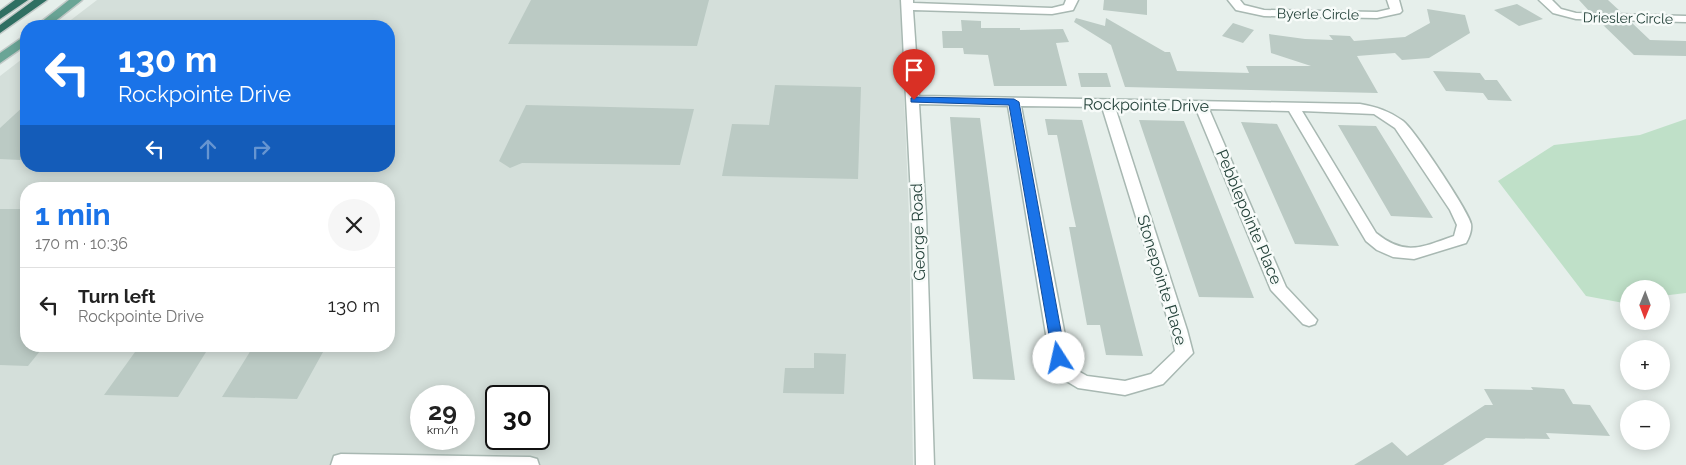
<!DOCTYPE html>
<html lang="en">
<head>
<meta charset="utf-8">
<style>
  body { margin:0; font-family:Raleway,sans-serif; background:#f6f6f6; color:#222; height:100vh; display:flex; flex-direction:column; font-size:19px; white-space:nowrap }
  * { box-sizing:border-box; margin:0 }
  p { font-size:16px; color:#767676 }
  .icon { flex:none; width:28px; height:28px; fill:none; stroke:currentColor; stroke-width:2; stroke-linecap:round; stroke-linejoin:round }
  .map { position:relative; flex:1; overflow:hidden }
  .drawer { position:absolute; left:20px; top:182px; width:375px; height:170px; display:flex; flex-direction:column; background:#fff; border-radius:20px; box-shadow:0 2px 12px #0003 }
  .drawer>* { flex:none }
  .guide { position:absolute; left:20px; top:20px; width:375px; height:152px; border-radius:20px; box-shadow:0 2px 12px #0003; background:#1a73e8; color:#fff; overflow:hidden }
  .needle { width:32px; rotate:181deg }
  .controls { position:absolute; left:1620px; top:280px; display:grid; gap:10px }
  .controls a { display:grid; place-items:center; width:50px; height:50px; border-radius:50%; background:#fff; box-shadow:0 2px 12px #0003; font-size:25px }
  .speed { position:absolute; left:410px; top:385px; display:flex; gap:10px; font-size:25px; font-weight:700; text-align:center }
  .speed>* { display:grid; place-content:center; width:65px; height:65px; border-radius:50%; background:#fff; box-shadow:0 2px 12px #0003; line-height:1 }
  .speed small { font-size:12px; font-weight:400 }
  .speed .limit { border:2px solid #111; border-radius:8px; background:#fff; color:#111 }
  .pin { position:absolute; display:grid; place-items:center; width:42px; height:42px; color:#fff; margin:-51px -21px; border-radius:50% 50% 50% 0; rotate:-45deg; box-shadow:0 0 5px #0007 }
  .pin .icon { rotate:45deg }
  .me { position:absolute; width:55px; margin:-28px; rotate:350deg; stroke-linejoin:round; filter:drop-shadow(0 0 4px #0008) }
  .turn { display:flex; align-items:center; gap:18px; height:105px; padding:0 15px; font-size:22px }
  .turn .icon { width:65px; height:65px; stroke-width:2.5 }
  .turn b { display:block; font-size:35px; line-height:42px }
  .lanes { display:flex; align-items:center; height:48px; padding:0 15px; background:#0003; justify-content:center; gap:25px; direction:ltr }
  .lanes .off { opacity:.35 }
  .round { display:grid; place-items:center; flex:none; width:52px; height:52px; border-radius:26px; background:#f6f6f6 }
  .head { display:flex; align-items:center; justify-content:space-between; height:85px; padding:0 15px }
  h1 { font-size:30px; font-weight:700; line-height:38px; color:#1a73e8 }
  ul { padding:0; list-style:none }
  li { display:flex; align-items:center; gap:15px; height:75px; padding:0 15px; border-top:1px solid #e0e0e0 }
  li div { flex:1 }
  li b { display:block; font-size:19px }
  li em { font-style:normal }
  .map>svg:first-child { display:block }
  .built { fill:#d4dfda; fill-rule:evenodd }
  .green { fill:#bfe0c8 }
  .building { fill:#bbcac4 }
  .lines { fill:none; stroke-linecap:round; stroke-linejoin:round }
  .minor-casing { stroke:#a8b8b2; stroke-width:3 }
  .major-casing { stroke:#c2cac8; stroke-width:3 }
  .highway-casing { stroke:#c2cac8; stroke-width:3 }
  .minor { fill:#fff; fill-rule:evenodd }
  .major { fill:#6aa596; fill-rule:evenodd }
  .highway { fill:#2f6f62; fill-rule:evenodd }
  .route { fill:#1a73e8; stroke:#114b97 }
  .labels { text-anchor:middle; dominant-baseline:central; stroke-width:5; stroke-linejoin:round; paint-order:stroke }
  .far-street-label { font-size:14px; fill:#24423a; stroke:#f7fbf9 }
  .street-label { font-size:16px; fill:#24423a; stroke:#f7fbf9 }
</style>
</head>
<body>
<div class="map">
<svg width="1686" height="465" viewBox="0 0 1686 465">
  <rect width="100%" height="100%" fill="#e6efeb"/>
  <path class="built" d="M97,0h803l9,215 4,250h-913v-389l26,-20v110h363v-140h-326zM26,189h363v157h-363zM421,396h43v43h-43zM496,396h43v43h-43z"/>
  <path class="green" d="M1686,119v174l-25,3v-7h-32v15l-43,-8 -88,-115 56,-36 86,-10z"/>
  <path class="building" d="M531,0h178l-12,46 -189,-2z
    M1104,0h43v15l-44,-5z
    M1579,0h29l13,12h-31z
    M1517,4l26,15 -24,7 -25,-16z
    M1427,9l38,6 5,18 -41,25 -27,2 -7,-7 -38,3 21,37 -253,-6 -14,-42 -37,-23 2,-4 29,8 1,-8 59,34h5l7,19 72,2 -3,-7h65l-40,-13 -2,-19 36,5 28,1 -4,-5 21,1 4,5 51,-4 25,-14z
    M961,20l20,1v7h39v2l43,-1 6,13 -13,1 11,43h-73l-6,-31 -24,-1 -1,-6h-20l-1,-17h20z
    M1600,22h31l19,18 36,1v15l-52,-1z
    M1233,23l21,7 -11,13 -21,-7z
    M1433,71l47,2 5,7h12l15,21 -24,-1 -5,-7 -37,-2z
    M1078,73h29l4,14h-30z
    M775,85l86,2 -3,92 -136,-3 10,-52 37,1z
    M26,104v50l-6,6 -20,-1v-31z
    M526,105l168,4 -14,56 -158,-2 -12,5 -11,-7z
    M950,117l30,1 35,262 -42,-1z
    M1045,119l37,1 61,236 -37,-1 -6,-30h-13l-18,-98h7l-4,-18 -15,-74h-9z
    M1139,120l45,1 70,177 -55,-1z
    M1241,122l36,2 62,122 -44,-2z
    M1338,125l38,1 57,92 -42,-2z
    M0,209h26v137h18l-16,20 -28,-1z
    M251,350l72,2 -26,47 -75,-2z
    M135,352h71l-28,45 -74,-2z
    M814,353l32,1 -2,40 -61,-1 2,-25h29z
    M1531,387l33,2 9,15 17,1 20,31 -64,-3 4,6 -64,-1 -43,27h-89l38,-23 15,14 78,-51h8l-9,-16 49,1z"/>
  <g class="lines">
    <defs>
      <path id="minor" d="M901,0h12v3l139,5 12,-3 2,-5h12l-5,10 -21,4 -139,-4 6,86 441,8c17,3 29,7 43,17 10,7 66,91 68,103 1,6 -2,14 -5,19l-52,16 -21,-2 -16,-7 -11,-9 -77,-130 -80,-2 77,178 31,33 -2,4 -6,2 -6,-2 -32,-34 -75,-181 -81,-2 72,223 6,23 -30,31 -38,11 -47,-7 -20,-12 -8,-18 -42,-252 -89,-2 7,112 8,249h-18l-4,-249zM1021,106l81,1 69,223 4,21 -24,23 -26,7 -38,-5 -16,-9zM1302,111l72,3 21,14 55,82 7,15 -3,11c-32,11 -48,21 -78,-3z
        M1228,0h12l4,5 20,5 113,2 13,-3 -3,-9h12l3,11 -2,2 -23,5 -113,-2 -28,-6z
        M1539,0h13l9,9 15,4 110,3v6l-110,-3 -23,-6z
        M341,454l189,3 7,2 2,6h-208l3,-9z"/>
      <path id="major" d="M69,0h13l-33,26h-13z
        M26,35v10l-26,18v-10z"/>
      <path id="highway" d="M15,0h13l-28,19v-8z
        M34,0h13l-47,33v-8z"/>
    </defs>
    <use href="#minor" class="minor-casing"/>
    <use href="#major" class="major-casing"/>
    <use href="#highway" class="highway-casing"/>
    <use href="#minor" class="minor"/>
    <use href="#major" class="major"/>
    <use href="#highway" class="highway"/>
  </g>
  <path class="route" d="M914,97l100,2 5,3 47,256 -2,4h-9l-2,-4 -44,-253 -98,-3v-4z"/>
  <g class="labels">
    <g class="far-street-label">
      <text transform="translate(1318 14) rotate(1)">Byerle Circle</text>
      <text transform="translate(1628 18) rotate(1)">Driesler Circle</text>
    </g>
    <g class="street-label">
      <text transform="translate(1146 105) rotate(1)">Rockpointe Drive</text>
      <text transform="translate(1249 217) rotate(67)">Pebblepointe Place</text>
      <text transform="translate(918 232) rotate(-92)">George Road</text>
      <text transform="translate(1162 280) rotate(73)">Stonepointe Place</text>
    </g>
  </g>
</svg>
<div class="controls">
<a><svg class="needle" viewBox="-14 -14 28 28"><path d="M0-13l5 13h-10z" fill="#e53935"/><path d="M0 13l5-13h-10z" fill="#767676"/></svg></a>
<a>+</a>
<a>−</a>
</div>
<div class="speed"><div>29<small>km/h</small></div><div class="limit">30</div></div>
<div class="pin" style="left:914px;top:100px;background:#d93025"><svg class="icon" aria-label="arrive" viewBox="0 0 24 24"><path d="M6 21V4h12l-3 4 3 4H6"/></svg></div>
<svg class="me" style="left:1059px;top:358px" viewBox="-20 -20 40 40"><circle r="19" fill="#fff"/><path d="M0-13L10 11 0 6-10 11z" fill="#1a73e8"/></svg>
<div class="guide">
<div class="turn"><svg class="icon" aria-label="left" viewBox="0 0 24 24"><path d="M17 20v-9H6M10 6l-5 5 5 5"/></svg><div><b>130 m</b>Rockpointe Drive</div></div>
<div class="lanes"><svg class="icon" aria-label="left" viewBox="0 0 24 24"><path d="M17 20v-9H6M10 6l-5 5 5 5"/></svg><svg class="icon off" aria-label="ahead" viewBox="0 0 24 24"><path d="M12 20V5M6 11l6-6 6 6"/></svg><svg class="icon off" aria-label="right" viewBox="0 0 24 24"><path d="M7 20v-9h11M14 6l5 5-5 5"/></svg></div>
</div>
<section class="drawer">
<div class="head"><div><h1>1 min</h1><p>170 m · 10:36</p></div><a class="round"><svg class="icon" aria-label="close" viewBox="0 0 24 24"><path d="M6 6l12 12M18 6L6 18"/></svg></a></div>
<ul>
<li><svg class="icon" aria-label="left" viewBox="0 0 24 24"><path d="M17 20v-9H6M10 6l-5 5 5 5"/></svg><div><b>Turn left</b><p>Rockpointe Drive</p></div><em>130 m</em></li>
</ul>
</section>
</div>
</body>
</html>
